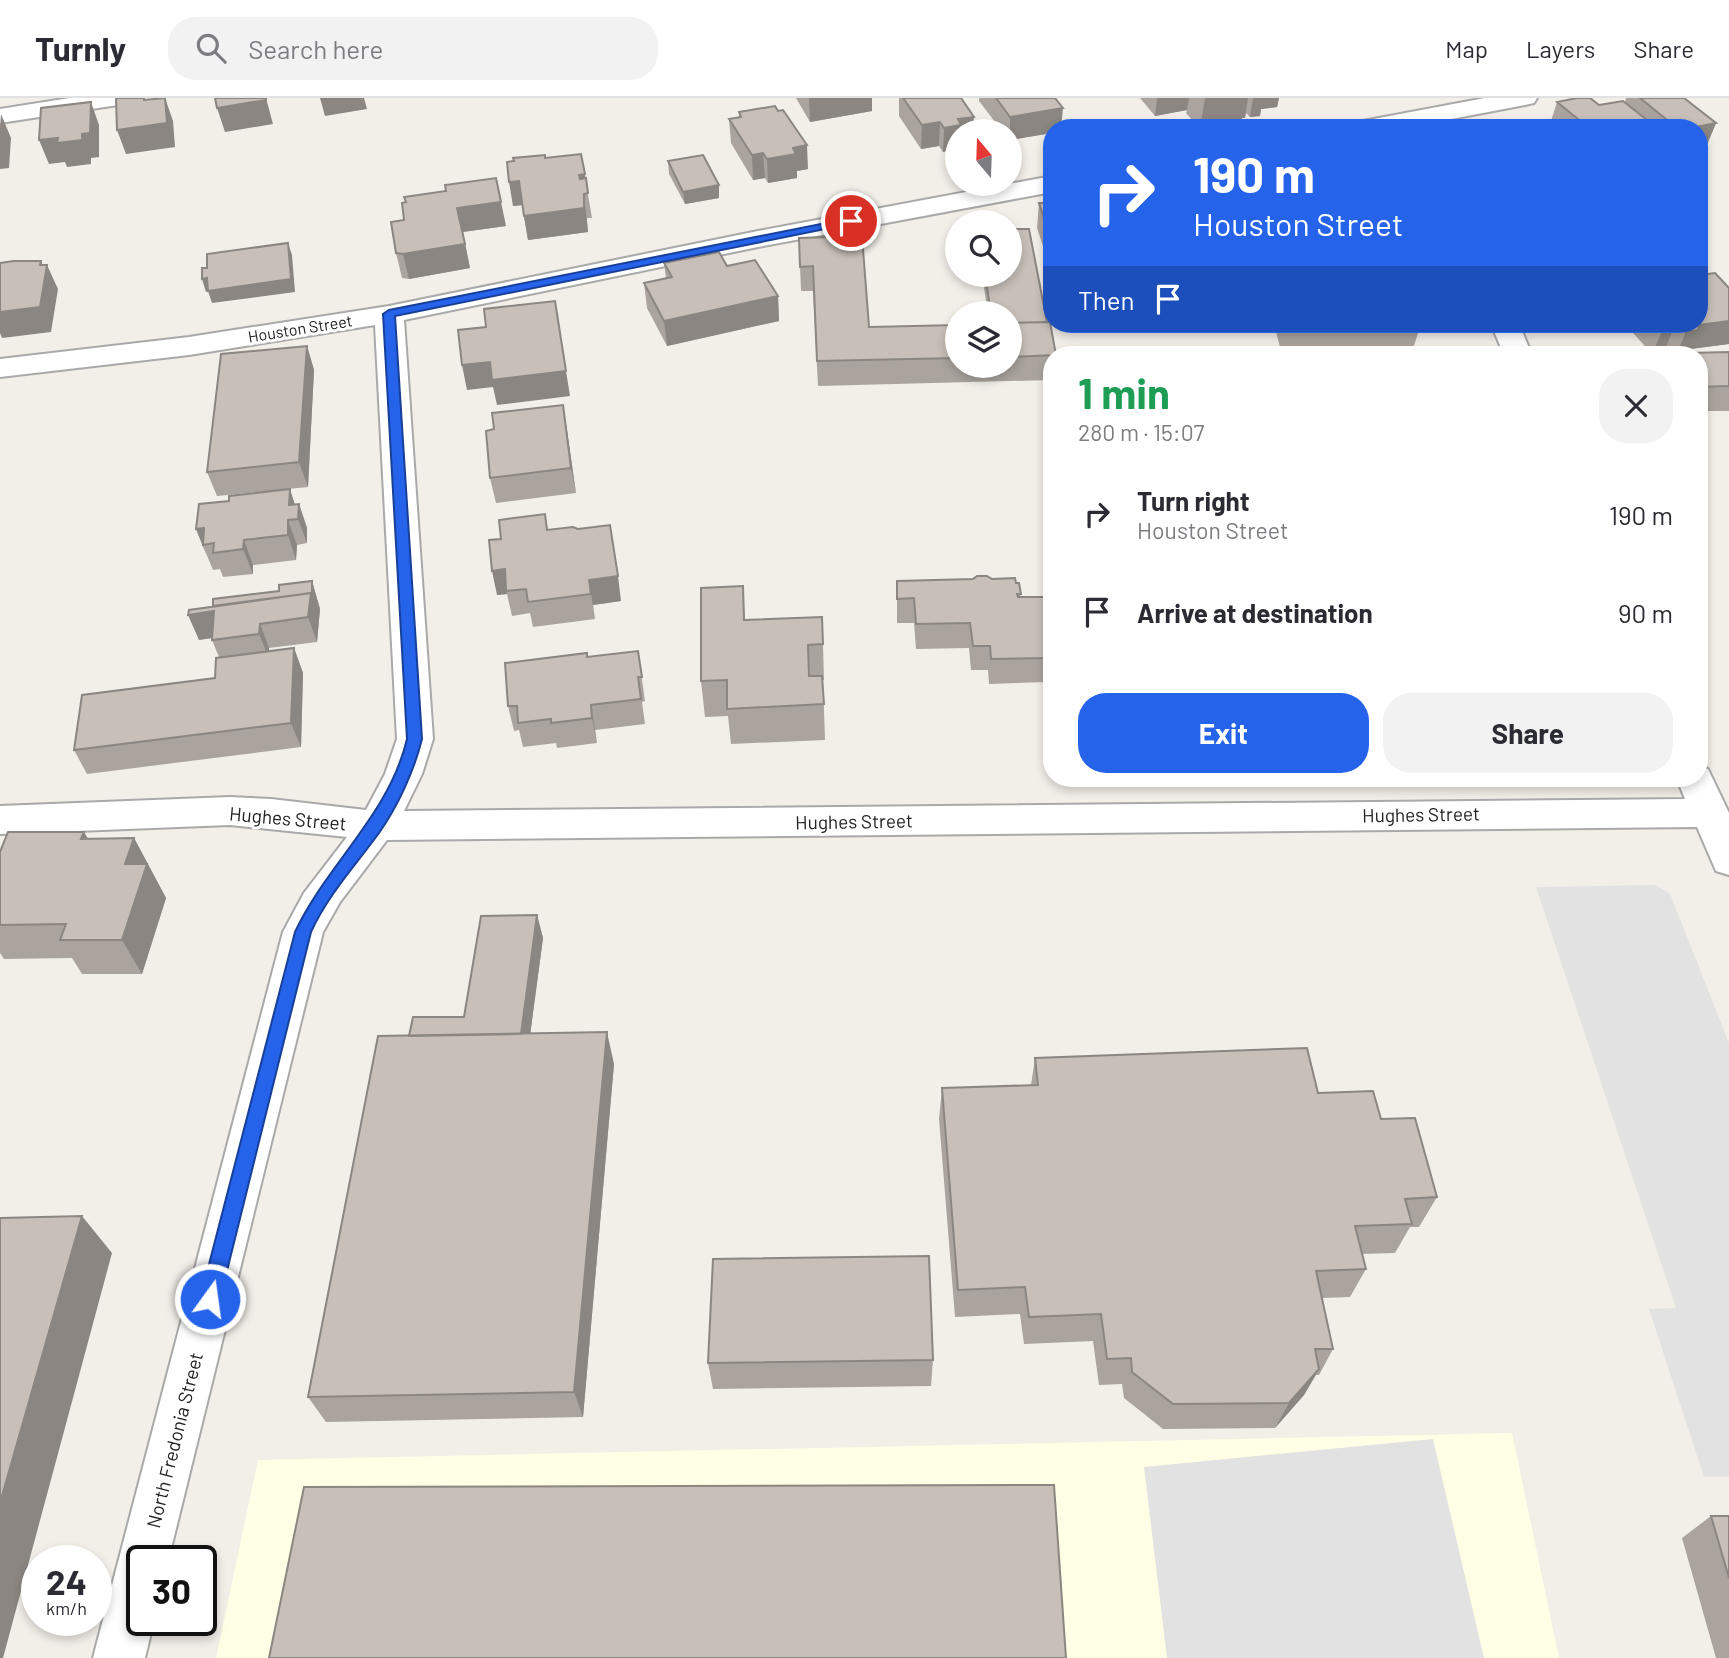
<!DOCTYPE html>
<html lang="en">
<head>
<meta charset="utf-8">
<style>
  body { margin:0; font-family:Barlow,sans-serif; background:#f2f2f3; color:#2b2b33; height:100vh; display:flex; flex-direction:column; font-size:26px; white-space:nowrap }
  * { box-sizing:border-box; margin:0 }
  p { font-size:23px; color:#7c7c81 }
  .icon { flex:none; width:38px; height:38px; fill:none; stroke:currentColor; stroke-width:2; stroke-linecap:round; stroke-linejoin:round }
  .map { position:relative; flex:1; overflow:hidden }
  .details { position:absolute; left:1043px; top:248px; width:665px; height:441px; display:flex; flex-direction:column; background:#fff; border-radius:28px; box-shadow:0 4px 10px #0003 }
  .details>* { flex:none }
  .hud { position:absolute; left:1043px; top:21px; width:665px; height:214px; border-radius:28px; box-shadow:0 4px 10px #0003; background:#2563eb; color:#fff; overflow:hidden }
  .needle { width:46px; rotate:341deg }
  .tools { position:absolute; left:945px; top:21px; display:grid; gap:14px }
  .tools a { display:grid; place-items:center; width:77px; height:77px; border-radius:50%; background:#fff; box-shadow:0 4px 10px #0003; font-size:35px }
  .speed { position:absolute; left:21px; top:1447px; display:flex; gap:14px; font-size:35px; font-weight:700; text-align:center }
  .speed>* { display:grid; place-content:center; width:91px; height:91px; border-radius:50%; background:#fff; box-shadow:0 4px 10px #0003; line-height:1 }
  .speed small { font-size:18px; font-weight:400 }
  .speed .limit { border:4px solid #111; border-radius:10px; background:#fff; color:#111 }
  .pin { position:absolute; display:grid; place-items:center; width:60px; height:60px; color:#fff; margin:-30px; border:4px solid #fff; border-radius:50%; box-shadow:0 2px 7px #0007 }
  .me { position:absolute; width:77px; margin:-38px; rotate:14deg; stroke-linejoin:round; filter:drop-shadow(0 0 5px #0008) }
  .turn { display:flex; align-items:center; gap:24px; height:147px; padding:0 35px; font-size:32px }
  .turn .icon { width:91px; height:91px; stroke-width:2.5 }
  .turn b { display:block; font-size:49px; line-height:60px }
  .then { display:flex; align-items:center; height:66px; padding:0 35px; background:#0003; gap:14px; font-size:26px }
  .round { display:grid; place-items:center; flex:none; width:74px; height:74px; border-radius:28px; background:#f2f2f3 }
  .summary { display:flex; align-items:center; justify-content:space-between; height:119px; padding:0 35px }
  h1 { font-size:42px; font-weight:700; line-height:52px; color:#1e9e55 }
  .primary-button { display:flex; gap:14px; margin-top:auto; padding:14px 35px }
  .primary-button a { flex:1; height:80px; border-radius:28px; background:#2563eb; color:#fff; font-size:28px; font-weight:700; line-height:80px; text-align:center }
  .primary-button a+a { background:#f2f2f3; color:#2b2b33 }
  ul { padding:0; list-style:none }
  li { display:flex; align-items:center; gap:21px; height:98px; padding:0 35px }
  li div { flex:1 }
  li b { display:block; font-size:26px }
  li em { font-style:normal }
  header { display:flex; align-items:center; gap:42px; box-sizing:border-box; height:98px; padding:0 35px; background:#fff; border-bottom:2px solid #e1e1e2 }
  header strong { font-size:33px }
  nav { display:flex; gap:38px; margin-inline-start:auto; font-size:24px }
  .search { width:490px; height:63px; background:#f2f2f3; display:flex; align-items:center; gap:18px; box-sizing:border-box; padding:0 24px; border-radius:28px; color:#7c7c81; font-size:26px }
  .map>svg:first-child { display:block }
  .education { fill:#ffffe5 }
  .parking { fill:#e2e2e2 }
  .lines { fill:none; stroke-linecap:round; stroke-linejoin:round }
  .minor-casing { stroke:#a9a9a9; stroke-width:4 }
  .minor { fill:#fff; fill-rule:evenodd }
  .wall { fill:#aba49e }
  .shaded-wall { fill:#8b8681 }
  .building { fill:#c7bfb8; stroke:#8b8681; stroke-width:2 }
  .route { fill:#2563eb; stroke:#184099; stroke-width:2 }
  .labels { text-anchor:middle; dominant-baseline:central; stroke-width:6; stroke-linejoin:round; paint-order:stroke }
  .far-street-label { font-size:16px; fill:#222; stroke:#fff }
  .street-label { font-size:19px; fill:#222; stroke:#fff }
</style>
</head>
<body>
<header>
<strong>Turnly</strong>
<div class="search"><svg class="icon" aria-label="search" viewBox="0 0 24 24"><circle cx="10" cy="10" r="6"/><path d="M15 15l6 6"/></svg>Search here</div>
<nav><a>Map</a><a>Layers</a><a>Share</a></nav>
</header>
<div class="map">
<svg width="1729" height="1560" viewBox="0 0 1729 1560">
  <rect width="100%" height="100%" fill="#f2efe9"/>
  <path class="education" d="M1512,1335l47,225h-1343l42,-198z"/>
  <path class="parking" d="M1656,787l14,9 59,149v434h-25l-55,-168 27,-1 -140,-421z
    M1433,1341l51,219h-317l-23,-191z"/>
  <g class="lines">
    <defs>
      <path id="minor" d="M70,0h60l-3,5 -9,2 -118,18v-14z
        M1485,0h52l-3,5 -9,2 -121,23h-53l3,-5 9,-2z
        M1052,78v16l-294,55 -354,73 29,419 -11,35 -18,37 1281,-12 -8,-20h22v-12l9,2 21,44v62l-13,-4 -19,-44 -1310,13 -47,62 -17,30 -155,629h-26v59h12l-9,38h-52l190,-726 21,-39 43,-56 -117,-12 -230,9v-28l230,-9 41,2 95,11 19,-36 12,-35 -22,-414 -186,30 -189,22v-18l189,-22 200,-31 369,-75z
        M1491,226h28l13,31h-28z"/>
    </defs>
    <use href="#minor" class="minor-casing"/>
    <use href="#minor" class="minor"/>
  </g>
  <path class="wall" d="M796,0h76v13l-62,11z
    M899,0h62l-18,54 -4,-6 -18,3 -22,-33z
    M979,0h76l-3,35 -42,7v-9h-8l-23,-30z
    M1140,0h139l-2,9 -16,2 -1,7 -10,1 -4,-4 -1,5h-3v4l-33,6h-10l-13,-15 1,-3 -32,6z
    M1626,0h58l32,25 -10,24 -7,-19h-191l43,-7 6,-19 42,3 26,-3z
    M739,14l69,57 -11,2v7l-29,5 -3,-5 -12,2 -22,-37 -2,-24 10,-1z
    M581,56l11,64h-5l1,14 -60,8 -6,-35 -9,1 32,-48z
    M668,63l51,37 -34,6 -16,-30z
    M1052,89v58l-9,1 -6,-18 2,-25h11z
    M391,124l115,4 -43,6 7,36 -61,11 -7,-1 -6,-25z
    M799,140l70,89 88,-2v41h53v-53h-22l-6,-38h28l42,80v25l-234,6 -5,-95h-12z
    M664,165l63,3 51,30 1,25 -112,25 -20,-38 -3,-25 22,-5z
    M1729,190v56l-39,5 -2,4 41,-1v59h-30v-56h-28l-7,-3 -12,2 -27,-30h74z
    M1261,226h160l-10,31h-60l-1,-3h-56l-1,-5h-13l-4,-15h-13z
    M307,248l7,24 -6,117 -91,9 -10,-24z
    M563,307l13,88 -80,10 -6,-25z
    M295,406h4l8,24v15l-10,2 -1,15 -43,5v9l-30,3 -3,-8 -7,1 -17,-41z
    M545,416l3,16 73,71 -28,4 2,14 -62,8 -3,-14 -18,3 -5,-22 -10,1 4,-56z
    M992,481l24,4 5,11 -1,3h32v72h-4l-1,13 -58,2 -1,-14h-17l-2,-22 -53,1 -2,-26h-17v-42z
    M312,483l8,28 -3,33 -48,6v3l25,-3 9,25 -2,74 -214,27 -13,-24 141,-72 4,-21 -7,-17v-2l-13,2 14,-34 66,-15z
    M743,488l2,34 78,24 1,36h-1l2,60 -94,4 -3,-28 -23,1 -4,-36z
    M638,553l7,50 -3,1 3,22 -50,6 2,13 -40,5 -1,-5 -33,4 -4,-17 -5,1 -6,-25 79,-53 1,4z
    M84,734l4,7 46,-1 32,60 -24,76h-60l-10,-16 -68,1 -4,-6v-101z
    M537,817l6,23 -13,96 84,30 -31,353 -257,5 -18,-25 101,-361 55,-19z
    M1035,960l283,35 63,26 56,78 -18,30h-9l-15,26 -33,1 4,15 -16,28 -28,1 11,51 -14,26h-3l-12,20 -29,33 -112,1 -39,-31 -2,-14 -23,1 -6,-44 -69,3 -4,-30 -65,3 -16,-198 3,-31 89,-3z
    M933,1262l-2,26 -218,3 -5,-26z
    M1711,1418h18v142h-13l-34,-120z"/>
  <path class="shaded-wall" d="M165,0l8,23 2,26 -49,7 -9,-24z
    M266,0l7,26 -48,8 -8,-24z
    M320,0h44l3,11 -42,7z
    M809,0h63v13l-62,11z
    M1157,0h32l-2,12 -32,6z
    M1205,0h43l-3,20h-3v4l-33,6h-9z
    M1253,0h26l-2,9 -16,2 -1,7 -10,1z
    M91,4l8,23v32l-8,1v6l-24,3 -2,-5 -16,2 -10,-24 43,-6z
    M1063,10l-2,20h-9v5l-42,7v-23z
    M1,16l10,24 -2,30 -9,1v-41z
    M974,19l-1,14h-16v18l-14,3 1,-24 14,-9z
    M940,24l-1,24 -18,3 1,-24z
    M1716,25l-10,24 -7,1v-20h-8z
    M807,47l1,24 -11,2v7l-29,5 -1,-24 26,-11z
    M763,55l2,25 -12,2 -1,-25z
    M585,76l2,19 -3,1 4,38 -60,8 -4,-24 55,-41z
    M519,83l4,24 -10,1 -4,-24z
    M719,87v13l-34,6 -2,-12z
    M1703,103l-4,10v-9z
    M501,104l5,24 -44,6 -5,-24z
    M288,145l4,12 3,37 -83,11 -4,-12 -2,1 -4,-13z
    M465,146l5,24 -61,11 -6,-25z
    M41,163l5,12 1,-8 11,24 -7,43 -49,6 -2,-5v-21l40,-47z
    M778,198l1,25 -112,25 -3,-25z
    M1729,223v23l-39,5 -3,6h-11l10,-23 13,-7z
    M1674,229l-10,25 -12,2 11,-25z
    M307,248l7,24 -6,117 -9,-25z
    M490,264l76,9 4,25 -73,9 -4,-18 -26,3 -5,-25z
    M563,307l4,25 9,63 -5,-25z
    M290,391l8,25 -9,-9z
    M299,406l8,24v15l-9,-24z
    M288,422l9,25 -1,15 -8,-25z
    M204,430l-1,17 3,9 -10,-25z
    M244,442l9,25v9l-10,-25z
    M505,471l2,25 -10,1 -5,-24z
    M618,478l3,25 -28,4 2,14 -6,-39z
    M312,483l8,28 -3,33 -9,-25 -48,7 9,24v10l-10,-24 -35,2 -25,4 -11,-25 26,-4z
    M294,550l9,25 -2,74 -10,-24z
    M591,607l4,25 2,13 -5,-25z
    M84,734l20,34 -23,-27z
    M134,740l32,60 -24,76 -20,-34 3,-76z
    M537,817l6,23 -17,128 -7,-21z
    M607,934l7,32 -31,353 -9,-25z
    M82,1118l30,37 -109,405h-3v-155z
    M1319,1271l-15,26 -29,33 14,-25z"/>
  <path class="building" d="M116,0h28v2l21,-2 2,25 -50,7z
    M215,0h51v2l-49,8z
    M903,0h58l13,19 -16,2 3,6 -17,3 -4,-6 -18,3z
    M996,0h59l8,10 -53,9z
    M1577,0h13l9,7 24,-4 34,27h-68l-32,-26z
    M1640,0h44l32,25 -25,5h-14z
    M91,4l-1,31 -8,1v6l-25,3 1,-5 -19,2 2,-32z
    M775,8l3,5 5,-1 24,35 -14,3 3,6 -29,5 -4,-6 -11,2 -23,-36 12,-2 -2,-5z
    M1549,22l9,8h-50z
    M581,56l4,20 -6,1 1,4 6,-1 2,15 -4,1v14l-60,8 -5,-35 -10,1 -2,-20 7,-1 -1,-3 32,-3v3z
    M703,57l16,30 -36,7 -15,-31z
    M496,80l5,24 -44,6 8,36 -62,10 -7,-1 -5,-31 13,-2 -2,-17 4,-1 -2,-5 42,-6 -1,-6z
    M1039,105h13v18h-7z
    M1010,131h19l18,93 -37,1v-10h-19l-6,-38h25z
    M862,138l7,91 88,-2v33l-140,3 -4,-95 -13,1 -1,-29z
    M288,145l3,36 -83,12 -1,-13 -5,1v-11h5v-14z
    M719,154l8,14 28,-6 23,36 -114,25 -20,-38 28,-6 -8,-14z
    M14,163h27l-1,4h7l-7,42 -40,5v-49z
    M1715,175l14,15v33l-30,4 -1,5 -12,2 -12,-5 -11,2 -5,-5h41v-50l1,1z
    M555,203l11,70 -74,9 -2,-18 -28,3 -4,-35 28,-3 -2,-18z
    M1050,224l6,33 -46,2v-34z
    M307,248l-8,116 -92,10 14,-118z
    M1729,254v34l-30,1v-32h-26l15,-2z
    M563,307l8,63 -81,10 -4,-47 8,-2 -2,-16z
    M290,391l-1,16 10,-1 -1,15 -10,1v15l-44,5 -1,9 -30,4 1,-10 -11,2 1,-17 -8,1 3,-25 30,-3v-5z
    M545,416l2,16 26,-3 5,2 32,-4 8,51 -29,4 2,14 -63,8 -2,-13 -20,2 -1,-22 -13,2 -3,-31 12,-1 -2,-19z
    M977,478h10l5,3 23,-1 1,5h3l2,11h-4l1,3h34v47h-4l2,14 -59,1 -1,-13h-17l-3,-23 -54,1 -2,-26 -17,1v-18l76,-2z
    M312,483v13l-1,-1 -98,13v-7l66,-8v-6z
    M743,488l1,34 78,-3 1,27 -15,1 1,31h13l2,28 -97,5v-29l-26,1v-93z
    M311,495l-3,24 -48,7 -1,10 -47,6 2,-29 -26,4 1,-5z
    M294,550l-3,75 -217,27 8,-55 133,-17 1,-20z
    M638,553l4,26h-4l3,22 -50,6 1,13 -41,5v-4l-33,4 -1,-17h-9l-3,-43 82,-10v4z
    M8,734h76l-3,7 53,-1 -9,26h22l-25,76h-62l6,-16 -66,1v-73z
    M537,817l-16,119 -112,2 4,-19h51l17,-101z
    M607,934l-33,360 -266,5 70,-361z
    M1307,950l11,45 55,-2 8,28 34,-1 22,79 -32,2 7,25 -57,2 11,43 -50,2 17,78h-18l4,20 -30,34 -116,1 -41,-32 -1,-14 -24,1 -6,-45 -72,3 -4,-30 -67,3 -16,-202 96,-3 -3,-27z
    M82,1118l-82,287v-285z
    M929,1158l4,104 -225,3 5,-104z
    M1054,1387l12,173h-797l35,-171z
    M1711,1418h18v62z"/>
  <path class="route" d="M851,120l4,1v4l-460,93 27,423c-8,32 -24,67 -43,94 -24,33 -51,62 -68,99l-91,367 -3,6 -7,3 -7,-3 -3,-6 95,-367c32,-68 94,-117 112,-193l-24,-425 6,-4z"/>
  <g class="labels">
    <g class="far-street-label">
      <text transform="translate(300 230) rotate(-9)">Houston Street</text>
    </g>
    <g class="street-label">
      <text transform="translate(1421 716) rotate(-1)">Hughes Street</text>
      <text transform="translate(288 720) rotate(5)">Hughes Street</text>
      <text transform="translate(854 723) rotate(-1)">Hughes Street</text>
      <text transform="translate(174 1342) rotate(-76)">North Fredonia Street</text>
    </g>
  </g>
</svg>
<div class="tools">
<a><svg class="needle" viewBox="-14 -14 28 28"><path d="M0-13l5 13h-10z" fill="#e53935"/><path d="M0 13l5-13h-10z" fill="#7c7c81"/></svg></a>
<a><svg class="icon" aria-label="search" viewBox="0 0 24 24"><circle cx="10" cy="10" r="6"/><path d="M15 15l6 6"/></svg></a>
<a><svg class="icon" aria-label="layers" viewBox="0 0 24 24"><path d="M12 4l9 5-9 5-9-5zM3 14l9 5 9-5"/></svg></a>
</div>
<div class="speed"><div>24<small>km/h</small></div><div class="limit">30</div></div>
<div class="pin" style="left:851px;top:123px;background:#d93025"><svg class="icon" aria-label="arrive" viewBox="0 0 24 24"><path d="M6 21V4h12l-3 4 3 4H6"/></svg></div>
<svg class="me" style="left:210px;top:1201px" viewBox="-20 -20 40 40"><circle r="17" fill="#2563eb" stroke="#fff" stroke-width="3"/><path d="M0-11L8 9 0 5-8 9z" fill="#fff"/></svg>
<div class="hud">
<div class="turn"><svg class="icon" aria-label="right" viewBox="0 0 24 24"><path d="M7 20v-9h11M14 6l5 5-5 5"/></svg><div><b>190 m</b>Houston Street</div></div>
<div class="then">Then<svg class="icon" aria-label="arrive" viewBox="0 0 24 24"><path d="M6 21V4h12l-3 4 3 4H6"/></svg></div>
</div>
<section class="details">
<div class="summary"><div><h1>1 min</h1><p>280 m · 15:07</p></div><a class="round"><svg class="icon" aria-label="close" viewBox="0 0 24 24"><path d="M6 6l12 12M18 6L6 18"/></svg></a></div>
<ul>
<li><svg class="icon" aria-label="right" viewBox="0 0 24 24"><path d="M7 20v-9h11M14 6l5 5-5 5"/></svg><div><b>Turn right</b><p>Houston Street</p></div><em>190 m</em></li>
<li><svg class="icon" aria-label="arrive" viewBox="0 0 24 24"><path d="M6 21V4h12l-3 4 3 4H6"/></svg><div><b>Arrive at destination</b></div><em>90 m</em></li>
</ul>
<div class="primary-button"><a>Exit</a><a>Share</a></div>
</section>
</div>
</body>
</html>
